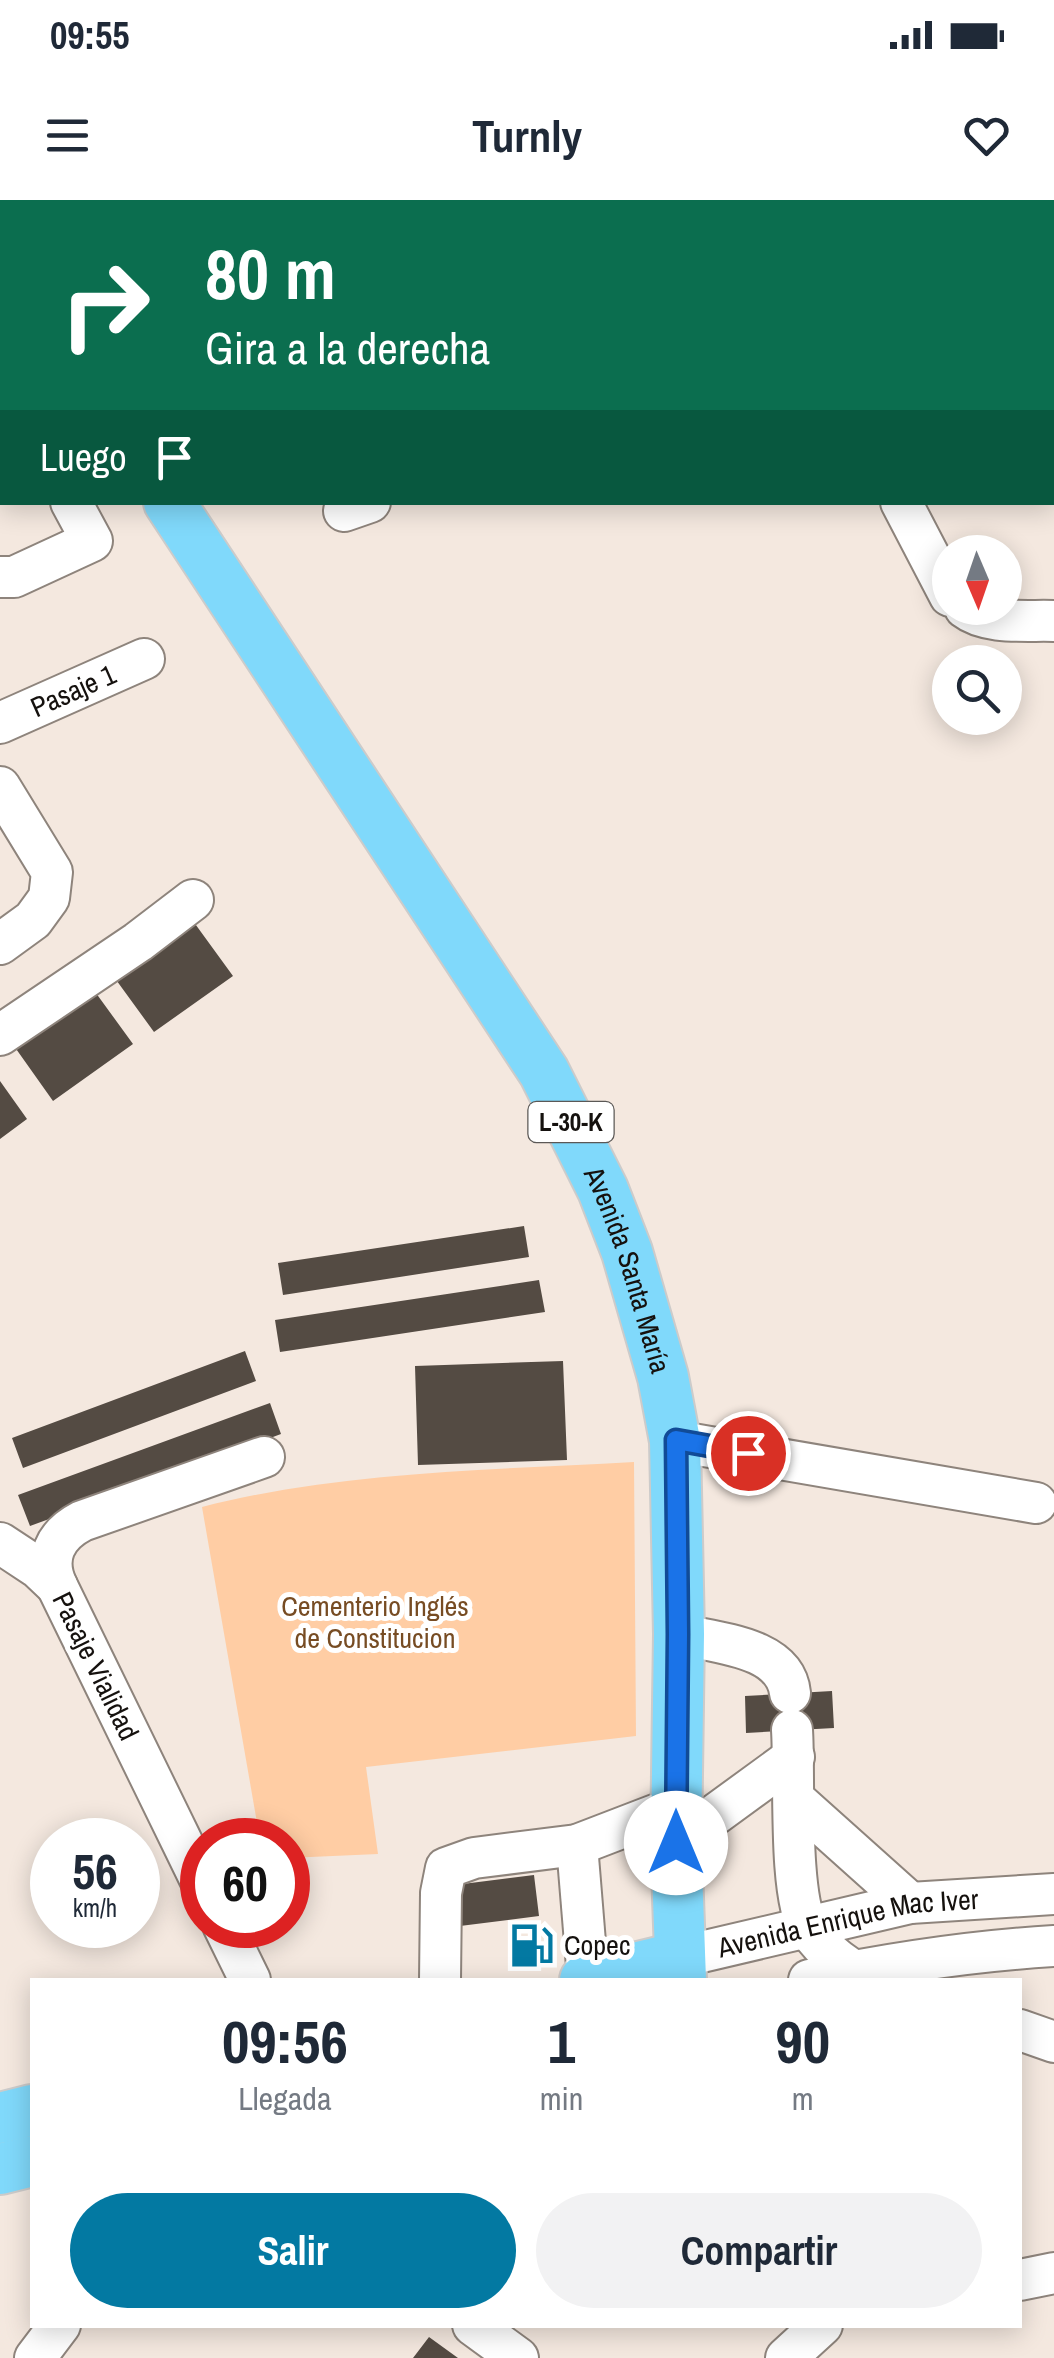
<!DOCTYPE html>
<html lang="es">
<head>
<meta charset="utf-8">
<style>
  body { margin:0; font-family:"Archivo Narrow",sans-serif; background:#f2f2f3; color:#1f2937; height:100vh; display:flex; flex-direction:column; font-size:38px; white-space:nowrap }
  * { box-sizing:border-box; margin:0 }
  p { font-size:32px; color:#747a83 }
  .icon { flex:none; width:55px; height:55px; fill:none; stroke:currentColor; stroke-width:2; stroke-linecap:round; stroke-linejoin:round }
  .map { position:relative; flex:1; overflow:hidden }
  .side { position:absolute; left:30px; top:1778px; width:992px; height:350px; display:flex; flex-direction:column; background:#fff; border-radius:0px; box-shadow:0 5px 25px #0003 }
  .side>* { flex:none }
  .hud { position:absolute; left:0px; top:0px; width:1055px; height:305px; box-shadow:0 5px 25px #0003; background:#0b6e4f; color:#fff; overflow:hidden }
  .needle { width:65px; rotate:178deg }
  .fabs { position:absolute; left:932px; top:335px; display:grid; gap:20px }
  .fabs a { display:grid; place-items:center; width:90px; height:90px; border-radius:50%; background:#fff; box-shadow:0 5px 25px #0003; font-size:50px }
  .speed { position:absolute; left:30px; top:1618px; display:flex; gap:20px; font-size:50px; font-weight:700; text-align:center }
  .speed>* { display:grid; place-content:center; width:130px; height:130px; border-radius:50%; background:#fff; box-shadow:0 5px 25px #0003; line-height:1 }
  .speed small { font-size:25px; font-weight:400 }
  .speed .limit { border:15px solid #d22; background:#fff; color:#111 }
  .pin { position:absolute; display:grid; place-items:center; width:85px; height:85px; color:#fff; margin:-42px; border:5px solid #fff; border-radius:50%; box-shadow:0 2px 10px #0007 }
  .me { position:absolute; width:110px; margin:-55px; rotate:0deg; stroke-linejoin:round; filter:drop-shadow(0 0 8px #0008) }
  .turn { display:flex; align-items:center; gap:35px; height:210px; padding:0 40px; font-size:45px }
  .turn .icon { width:130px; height:130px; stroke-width:2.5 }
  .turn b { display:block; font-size:70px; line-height:85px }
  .then { display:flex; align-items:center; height:95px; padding:0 40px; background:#0003; gap:20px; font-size:38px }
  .eta { display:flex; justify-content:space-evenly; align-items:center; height:170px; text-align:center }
  .eta b { font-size:60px; font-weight:800; line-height:70px }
  .button { display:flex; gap:20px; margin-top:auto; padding:20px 40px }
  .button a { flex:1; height:115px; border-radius:60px; background:#0379a2; color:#fff; font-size:40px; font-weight:800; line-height:115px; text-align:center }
  .button a+a { background:#f2f2f3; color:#1f2937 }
  .status { display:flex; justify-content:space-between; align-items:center; height:70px; padding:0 50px; background:#fff; direction:ltr }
  .status svg { height:28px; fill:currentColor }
  header { display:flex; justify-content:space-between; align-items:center; height:130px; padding:0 40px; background:#fff; font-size:45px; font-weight:800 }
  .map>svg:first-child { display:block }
  .green { fill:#ffcda4 }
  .building { fill:#544b43 }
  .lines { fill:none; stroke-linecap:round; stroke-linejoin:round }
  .minor-casing { stroke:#8e847c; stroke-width:44 }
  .major-casing { stroke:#cccbca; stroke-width:54 }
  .minor { stroke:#fff; stroke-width:40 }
  .major { stroke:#80d9fb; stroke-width:50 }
  .route-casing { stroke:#114b97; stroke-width:25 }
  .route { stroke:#1a73e8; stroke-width:18 }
  .labels { text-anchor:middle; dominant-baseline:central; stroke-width:10; stroke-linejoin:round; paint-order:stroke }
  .shield { fill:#fff; stroke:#5b5856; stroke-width:2.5 }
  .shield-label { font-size:25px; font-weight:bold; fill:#15110e }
  .street-label { font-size:28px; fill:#15110e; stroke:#fff }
  .park-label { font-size:28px; fill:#774c23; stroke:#fff }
  .poi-label { font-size:28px; fill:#15110e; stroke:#fff; text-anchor:start }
</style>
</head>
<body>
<div class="status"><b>09:55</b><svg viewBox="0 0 49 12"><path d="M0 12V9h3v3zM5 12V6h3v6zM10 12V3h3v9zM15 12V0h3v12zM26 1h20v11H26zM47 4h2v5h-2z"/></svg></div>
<header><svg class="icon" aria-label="menu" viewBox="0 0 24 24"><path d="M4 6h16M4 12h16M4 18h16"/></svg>Turnly<svg class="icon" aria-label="heart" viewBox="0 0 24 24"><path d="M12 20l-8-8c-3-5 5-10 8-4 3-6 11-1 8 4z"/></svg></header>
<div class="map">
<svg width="1054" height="2158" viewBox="0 0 1054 2158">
  <rect width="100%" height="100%" fill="#f4e8df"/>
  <path class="green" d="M263,0h791v80l-2,-78h-790z
    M634,1262l2,274 -270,31 12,87 -90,4v-18h-28l-58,-333c139,-36 289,-37 432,-45z"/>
  <path class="building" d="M193,721l40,55 -79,56 -40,-55z
    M93,789l40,55 -80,57 -39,-55z
    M0,881l27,38 -27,20z
    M524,1026l5,31 -246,38 -5,-32z
    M539,1080l6,32 -265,40 -5,-32z
    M245,1151l11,30 -233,87 -11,-30z
    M563,1161l4,99 -149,5 -3,-99z
    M270,1203l11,31 -251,92 -12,-31z
    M832,1491l2,37 -88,5 -1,-37z
    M534,1675l5,41 -87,11 -5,-41z
    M429,2137l29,21h-45z"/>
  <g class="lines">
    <defs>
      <g id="minor">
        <path d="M1052,118h2"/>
        <path d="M0,172l2,5"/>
        <path d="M901,302l49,94"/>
        <path d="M344,311l26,-9"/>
        <path d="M0,377h14l78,-36 -21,-39"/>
        <path d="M965,408c22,17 62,12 89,13"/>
        <path id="s1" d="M0,523l144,-64"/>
        <path d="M0,587l52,85 -3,26 -16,22 -33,24"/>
        <path d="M0,835l138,-93 55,-42"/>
        <path d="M675,1241l361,62"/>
        <path d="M0,1343l38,25 19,18"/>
        <path d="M679,1434c36,9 106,12 111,59"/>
        <path d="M792,1530c3,44 -4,167 17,199 15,23 41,43 66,51"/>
        <path d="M795,1600l115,103"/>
        <path d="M676,1643l118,-86"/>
        <path d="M577,1645l11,134"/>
        <path d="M202,1683l-145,-297c-13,-28 -2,-51 25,-65l182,-64"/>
        <path d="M223,1725l27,55"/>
        <path id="s2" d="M680,1757l230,-54 144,-9"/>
        <path d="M440,1780l1,-87 5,-25 28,-10 103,-13 99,-38"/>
        <path d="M809,1780c82,-17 162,-29 245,-34"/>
        <path d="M1020,1830l34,12"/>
        <path d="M1020,2080l34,-7"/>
        <path d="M473,2125l45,33"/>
        <path d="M35,2158l25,-33"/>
        <path d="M786,2158l36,-33"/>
      </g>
      <g id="major">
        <path d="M0,39l2,4"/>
        <path id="s3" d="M169,302l375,570 59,118 24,62 36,125 12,64 4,193 -3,209 5,137"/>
        <path d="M585,1780l95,-23"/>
        <path d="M0,1918l32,-8"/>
        <path d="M0,1969l32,-8"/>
      </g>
    </defs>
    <use href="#minor" class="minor-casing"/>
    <use href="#major" class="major-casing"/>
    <use href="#minor" class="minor"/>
    <use href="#major" class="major"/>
  </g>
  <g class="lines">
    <defs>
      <path id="route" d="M676,1643l2,-209 -2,-194 72,13"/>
    </defs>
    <use href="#route" class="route-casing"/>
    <use href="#route" class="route"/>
  </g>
  <defs>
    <symbol id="fuel-bare" viewBox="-9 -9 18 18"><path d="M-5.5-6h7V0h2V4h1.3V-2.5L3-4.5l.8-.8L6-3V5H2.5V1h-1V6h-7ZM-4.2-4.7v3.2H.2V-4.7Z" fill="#0379a2" stroke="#fff" stroke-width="2.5" paint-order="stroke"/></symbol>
  </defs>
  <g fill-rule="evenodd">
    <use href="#fuel-bare" x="500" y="1714" width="63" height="63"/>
  </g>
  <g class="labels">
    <rect class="shield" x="528.5" y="902" width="85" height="40" rx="8"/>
    <g class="shield-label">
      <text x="571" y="922">L-30-K</text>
    </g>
    <g class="street-label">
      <text stroke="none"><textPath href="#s1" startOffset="80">Pasaje 1</textPath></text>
      <text stroke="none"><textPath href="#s3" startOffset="898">Avenida Santa María</textPath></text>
      <text transform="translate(96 1466) rotate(64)">Pasaje Vialidad</text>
      <text stroke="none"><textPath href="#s2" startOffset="172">Avenida Enrique Mac Iver</textPath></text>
    </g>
    <g class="park-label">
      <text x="375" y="1406">Cementerio Inglés<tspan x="375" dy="32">de Constitucion</tspan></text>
    </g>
    <g class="poi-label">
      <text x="564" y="1745">Copec</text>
    </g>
  </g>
</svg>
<div class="fabs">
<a><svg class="needle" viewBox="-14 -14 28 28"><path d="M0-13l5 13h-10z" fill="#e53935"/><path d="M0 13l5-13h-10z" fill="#747a83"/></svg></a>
<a><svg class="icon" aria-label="search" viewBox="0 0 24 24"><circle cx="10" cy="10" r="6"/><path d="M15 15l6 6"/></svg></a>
</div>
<div class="speed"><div>56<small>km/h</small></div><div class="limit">60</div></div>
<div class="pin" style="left:748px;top:1253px;background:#d93025"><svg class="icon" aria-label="arrive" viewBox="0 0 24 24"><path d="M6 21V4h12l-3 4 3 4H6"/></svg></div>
<svg class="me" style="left:676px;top:1643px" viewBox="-20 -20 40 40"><circle r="19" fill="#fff"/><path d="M0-13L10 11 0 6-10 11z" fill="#1a73e8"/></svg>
<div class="hud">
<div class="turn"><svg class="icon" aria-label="right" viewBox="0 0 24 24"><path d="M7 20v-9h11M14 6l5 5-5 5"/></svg><div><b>80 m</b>Gira a la derecha</div></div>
<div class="then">Luego<svg class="icon" aria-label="arrive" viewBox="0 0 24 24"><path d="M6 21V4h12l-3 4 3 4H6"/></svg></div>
</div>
<section class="side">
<div class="eta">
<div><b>09:56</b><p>Llegada</p></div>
<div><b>1</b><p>min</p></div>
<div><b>90</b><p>m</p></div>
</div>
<div class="button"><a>Salir</a><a>Compartir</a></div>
</section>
</div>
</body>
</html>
